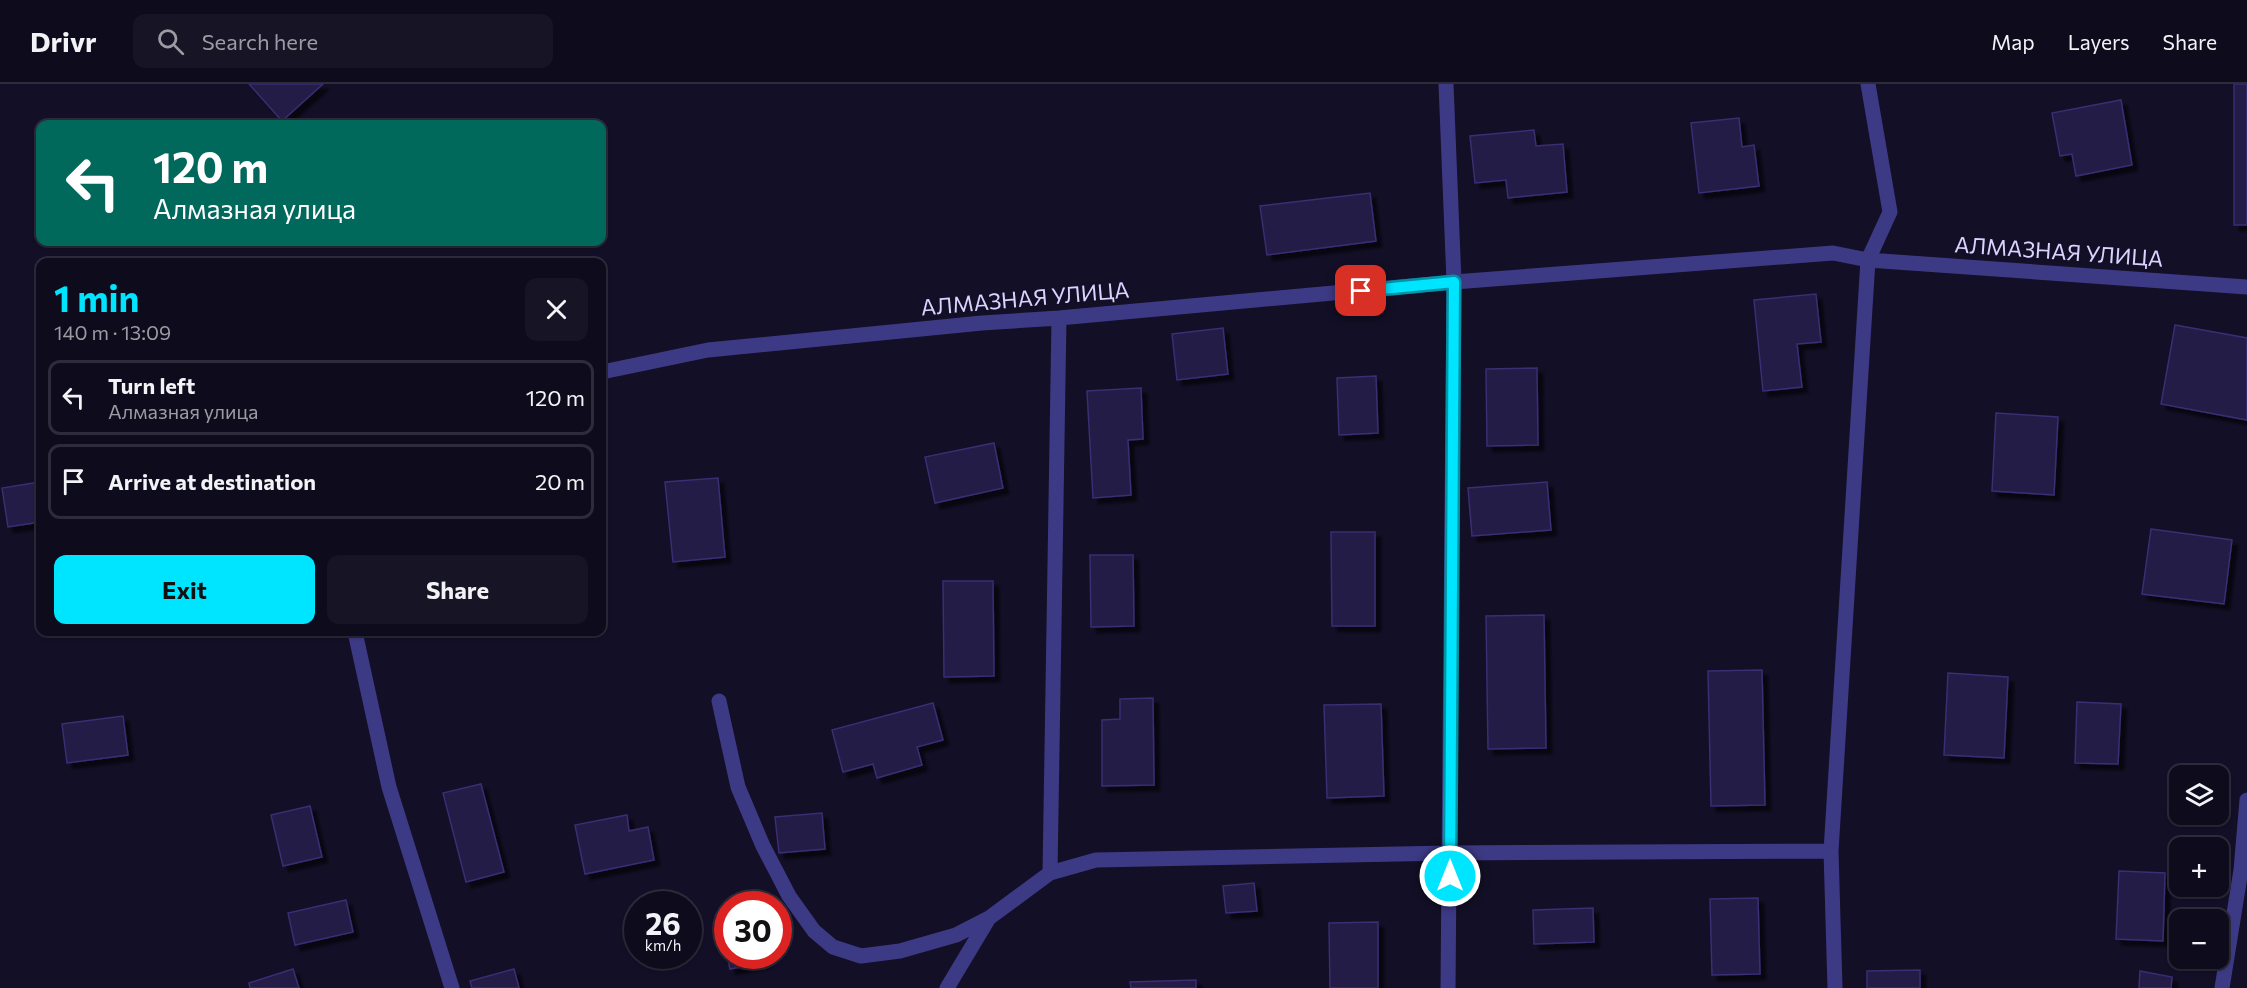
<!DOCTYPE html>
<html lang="en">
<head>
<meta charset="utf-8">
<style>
  body { margin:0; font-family:Commissioner,sans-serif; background:#171425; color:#f1f3f6; height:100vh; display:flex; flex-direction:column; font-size:22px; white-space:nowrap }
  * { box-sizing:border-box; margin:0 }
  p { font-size:20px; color:#9b9ba3 }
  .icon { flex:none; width:33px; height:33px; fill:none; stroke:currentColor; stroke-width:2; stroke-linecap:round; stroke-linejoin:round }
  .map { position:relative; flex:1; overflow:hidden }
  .panel { position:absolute; left:36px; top:174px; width:570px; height:378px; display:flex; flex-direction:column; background:#0e0b1c; border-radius:12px; box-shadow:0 2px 4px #0004,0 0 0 2px #2e2b3b }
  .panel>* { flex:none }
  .top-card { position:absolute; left:36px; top:36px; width:570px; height:126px; border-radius:12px; box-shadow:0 2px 4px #0004,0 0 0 2px #2e2b3b; background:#00695c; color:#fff; overflow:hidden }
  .controls { position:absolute; left:2169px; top:681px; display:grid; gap:12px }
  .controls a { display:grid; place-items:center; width:60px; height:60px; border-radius:12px; background:#0e0b1c; box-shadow:0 2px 4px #0004,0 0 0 2px #2e2b3b; font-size:30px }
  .speed { position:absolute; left:624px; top:807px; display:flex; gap:12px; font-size:30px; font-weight:700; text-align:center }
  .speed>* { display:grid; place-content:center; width:78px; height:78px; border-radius:50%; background:#0e0b1c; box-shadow:0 2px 4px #0004,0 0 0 2px #2e2b3b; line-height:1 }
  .speed small { font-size:15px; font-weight:400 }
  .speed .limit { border:9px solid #d22; background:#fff; color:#111 }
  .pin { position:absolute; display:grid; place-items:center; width:51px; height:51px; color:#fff; margin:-26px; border-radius:12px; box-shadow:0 3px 9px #0006 }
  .me { position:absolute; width:66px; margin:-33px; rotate:0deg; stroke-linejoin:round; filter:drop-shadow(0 0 4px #0008) }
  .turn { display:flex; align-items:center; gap:21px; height:126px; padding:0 18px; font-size:27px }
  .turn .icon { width:78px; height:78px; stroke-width:2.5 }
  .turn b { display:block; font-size:42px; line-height:51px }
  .round { display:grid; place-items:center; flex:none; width:63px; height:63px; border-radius:12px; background:#171425 }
  .head { display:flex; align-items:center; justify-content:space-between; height:102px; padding:0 18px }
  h1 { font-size:36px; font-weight:700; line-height:45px; color:#00e5ff }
  .primary-button { display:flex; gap:12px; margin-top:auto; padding:12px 18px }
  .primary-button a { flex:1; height:69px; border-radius:12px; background:#00e5ff; color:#111; font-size:24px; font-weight:700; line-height:69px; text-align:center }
  .primary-button a+a { background:#171425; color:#f1f3f6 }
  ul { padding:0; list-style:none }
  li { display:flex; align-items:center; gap:18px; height:75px; margin:0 12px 9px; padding:0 6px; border:3px solid #2e2b3b; border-radius:12px }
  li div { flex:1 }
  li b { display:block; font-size:22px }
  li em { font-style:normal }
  header { display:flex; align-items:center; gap:36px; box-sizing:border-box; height:84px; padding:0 30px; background:#0e0b1c; border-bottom:2px solid #2e2b3b }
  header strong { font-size:28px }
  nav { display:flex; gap:33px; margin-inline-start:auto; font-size:21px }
  .search { width:420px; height:54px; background:#171425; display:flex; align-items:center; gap:15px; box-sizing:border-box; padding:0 21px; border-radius:12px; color:#9b9ba3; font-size:22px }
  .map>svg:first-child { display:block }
  .building { fill:#241b47; stroke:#3b2d73; stroke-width:1.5; filter:url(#shadow) }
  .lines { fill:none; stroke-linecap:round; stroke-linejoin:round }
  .street { stroke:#3d3a85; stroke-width:15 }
  .route-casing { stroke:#0095a6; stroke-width:15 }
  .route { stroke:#00e5ff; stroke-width:10 }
  .labels { text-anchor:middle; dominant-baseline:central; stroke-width:4.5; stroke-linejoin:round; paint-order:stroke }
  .street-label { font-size:22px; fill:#d9d4ff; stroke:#130f26 }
</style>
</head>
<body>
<header>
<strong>Drivr</strong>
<div class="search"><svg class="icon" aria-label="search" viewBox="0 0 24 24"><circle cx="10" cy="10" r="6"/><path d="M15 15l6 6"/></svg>Search here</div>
<nav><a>Map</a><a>Layers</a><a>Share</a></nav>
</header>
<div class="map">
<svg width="2247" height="904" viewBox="0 0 2247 904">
  <defs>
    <filter id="shadow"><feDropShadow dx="5.5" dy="5.5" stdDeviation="1.5" flood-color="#0009"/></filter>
  </defs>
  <rect width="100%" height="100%" fill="#130f26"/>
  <path class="building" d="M249,0h74l-41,37z
    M2234,0h13v141h-13z
    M2121,16l11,65 -56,11 -4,-22 -12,2 -8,-43z
    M1739,34l3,29 12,-2 5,41 -60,7 -8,-70z
    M1534,46l2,16 27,-2 4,48 -59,6 -2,-18 -31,3 -5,-47z
    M1370,109l6,48 -109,14 -7,-49z
    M1816,210l5,48 -24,2 5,43 -39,4 -9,-91z
    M2175,241l72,13v82l-86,-16z
    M1223,244l5,46 -51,6 -5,-46z
    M1537,284l1,77 -51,1 -1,-77z
    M1376,292l2,57 -39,2 -2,-57z
    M1141,304l2,51 -15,1 3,55 -38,3 -6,-107z
    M1996,329l62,4 -4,78 -62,-4z
    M994,359l9,45 -68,15 -10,-46z
    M718,394l7,79 -52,5 -8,-80z
    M40,398v40l-32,5 -6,-39z
    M1547,398l4,48 -79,6 -4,-48z
    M2151,445l81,11 -8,64 -82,-10z
    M1331,448h44v94h-43z
    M1090,471h43l1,71 -43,1z
    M943,497h50l1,95 -50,1z
    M1544,531l2,133 -58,1 -2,-133z
    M1762,586l3,135 -54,1 -3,-135z
    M1948,589l60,4 -4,81 -60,-3z
    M1153,614l1,87 -52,1v-66l18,-1v-20z
    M2077,618l44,2 -3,60 -43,-1z
    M933,619l10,37 -26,7 5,18 -45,13 -4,-14 -30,8 -11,-42z
    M1381,620l3,92 -57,2 -3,-93z
    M123,632l5,39 -61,8 -5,-39z
    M481,700l23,88 -38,10 -23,-89z
    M310,722l12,51 -39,9 -12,-51z
    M822,729l3,36 -46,4 -4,-36z
    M627,731l2,16 19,-4 6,33 -69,14 -10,-49z
    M2119,787l46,2 -2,68 -47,-2z
    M1254,799l3,28 -31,2 -3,-27z
    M1758,814l2,76 -48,1 -2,-76z
    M346,816l7,32 -58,13 -7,-32z
    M1593,824l1,34 -60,2 -1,-34z
    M1378,838v66h-48l-1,-65z
    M728,841v31h36l1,6 -35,7 -9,-42z
    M293,885l6,19h-49l-1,-5z
    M514,885l5,19h-47l-2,-7z
    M1920,886v18h-53v-17z
    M2140,887l32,6 -1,11h-32z
    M1196,896v8h-65l-1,-6z"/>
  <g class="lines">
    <path class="street" d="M1446,0l8,198 -6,706
      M602,288l106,-22 274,-27 77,-5 395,-36 379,-29 35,7 379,27
      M355,548l34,155 63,201
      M719,617l19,86 25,59 26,50 25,35 19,16 28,9 39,-5 56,-16 33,-17
      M1050,789l9,-555
      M947,904l42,-70 61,-45 46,-13 354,-7 381,-2
      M1835,904l-4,-137 37,-591 22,-48 -22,-128
      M2222,904l19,-118 6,-70"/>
  </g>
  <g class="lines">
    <defs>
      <path id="route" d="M1361,207l93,-9 -4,594"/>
    </defs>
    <use href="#route" class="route-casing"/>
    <use href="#route" class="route"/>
  </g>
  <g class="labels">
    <g class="street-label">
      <text transform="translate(2059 167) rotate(4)">АЛМАЗНАЯ УЛИЦА</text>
      <text transform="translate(1025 214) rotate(-5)">АЛМАЗНАЯ УЛИЦА</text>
    </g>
  </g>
</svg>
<div class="controls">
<a><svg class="icon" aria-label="layers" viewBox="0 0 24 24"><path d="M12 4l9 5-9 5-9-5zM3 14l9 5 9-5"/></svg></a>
<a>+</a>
<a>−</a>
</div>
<div class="speed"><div>26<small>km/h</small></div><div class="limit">30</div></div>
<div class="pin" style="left:1361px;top:207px;background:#d93025"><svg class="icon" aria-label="arrive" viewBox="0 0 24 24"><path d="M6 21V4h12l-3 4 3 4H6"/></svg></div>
<svg class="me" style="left:1450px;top:792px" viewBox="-20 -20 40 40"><circle r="17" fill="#00e5ff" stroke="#fff" stroke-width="3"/><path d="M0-11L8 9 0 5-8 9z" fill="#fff"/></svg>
<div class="top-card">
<div class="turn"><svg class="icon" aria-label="left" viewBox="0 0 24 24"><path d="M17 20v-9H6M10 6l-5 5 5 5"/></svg><div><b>120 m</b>Алмазная улица</div></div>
</div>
<section class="panel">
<div class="head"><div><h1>1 min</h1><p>140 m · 13:09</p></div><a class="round"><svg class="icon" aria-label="close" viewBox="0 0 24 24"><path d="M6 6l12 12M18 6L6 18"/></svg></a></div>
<ul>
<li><svg class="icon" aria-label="left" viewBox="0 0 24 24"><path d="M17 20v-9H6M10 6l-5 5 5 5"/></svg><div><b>Turn left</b><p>Алмазная улица</p></div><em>120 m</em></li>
<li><svg class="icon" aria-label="arrive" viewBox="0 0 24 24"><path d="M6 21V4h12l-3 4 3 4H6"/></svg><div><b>Arrive at destination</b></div><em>20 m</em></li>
</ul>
<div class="primary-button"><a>Exit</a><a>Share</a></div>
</section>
</div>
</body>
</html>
